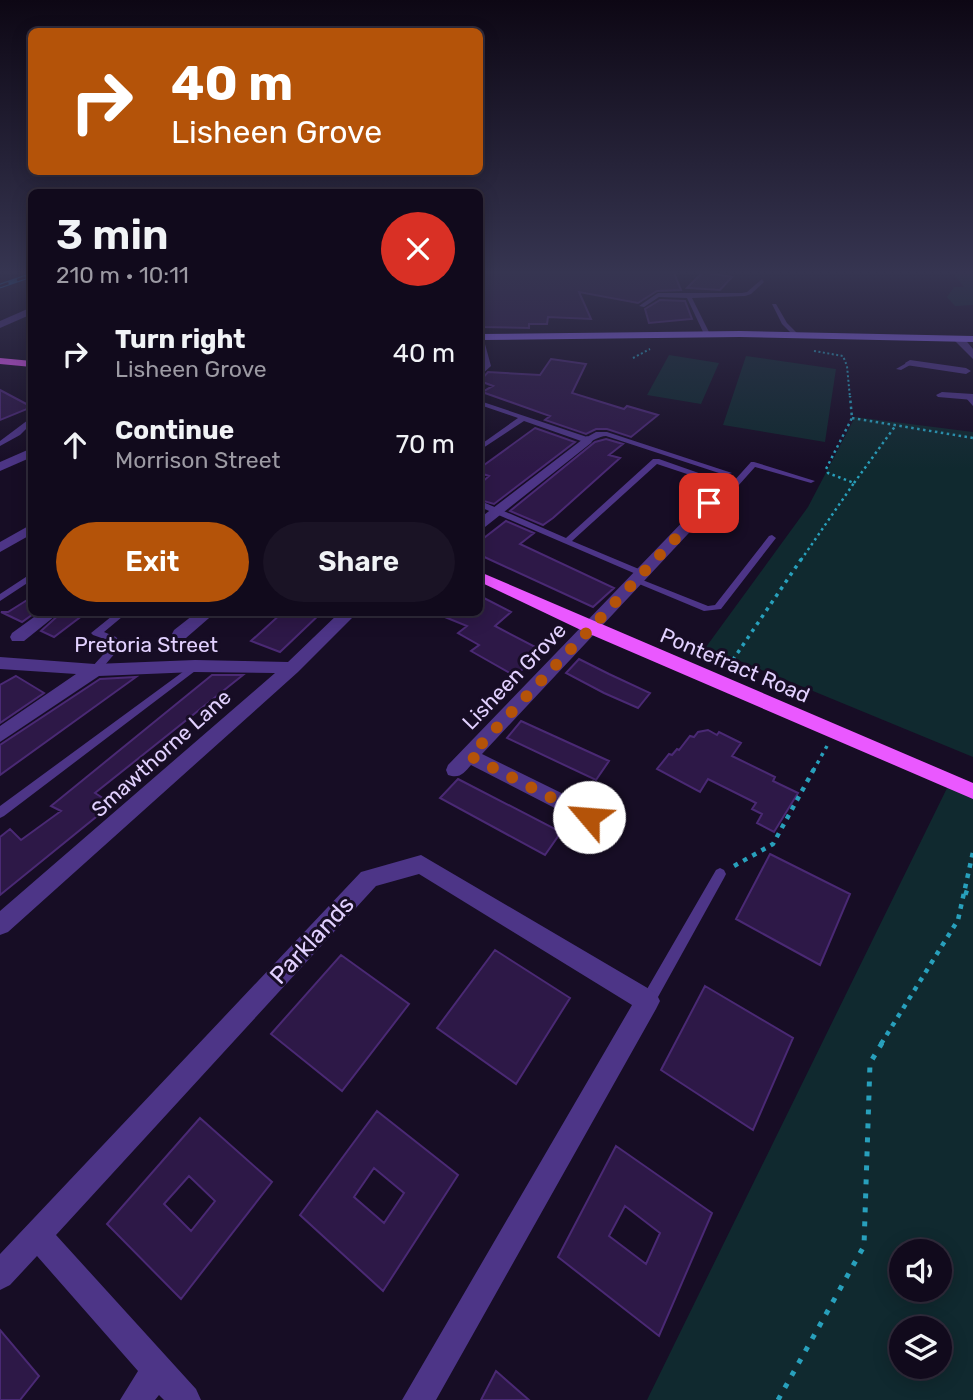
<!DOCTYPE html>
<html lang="en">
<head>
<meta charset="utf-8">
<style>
  body { margin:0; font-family:Rubik,sans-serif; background:#1a1325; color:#f1f3f6; height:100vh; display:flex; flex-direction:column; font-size:26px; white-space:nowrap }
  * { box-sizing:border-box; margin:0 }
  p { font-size:23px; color:#9c9aa3 }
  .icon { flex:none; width:38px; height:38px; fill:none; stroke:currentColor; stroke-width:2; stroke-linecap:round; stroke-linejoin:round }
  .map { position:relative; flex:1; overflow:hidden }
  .panel { position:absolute; left:28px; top:189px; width:455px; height:427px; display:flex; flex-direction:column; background:#110a1c; border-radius:10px; box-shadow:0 4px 18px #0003,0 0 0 2px #302b3b }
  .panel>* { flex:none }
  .guide { position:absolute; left:28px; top:28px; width:455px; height:147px; border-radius:10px; box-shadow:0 4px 18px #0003,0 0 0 2px #302b3b; background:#b45309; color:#fff; overflow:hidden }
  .tools { position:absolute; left:889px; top:1239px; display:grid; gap:14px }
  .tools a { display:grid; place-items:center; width:63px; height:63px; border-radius:50%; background:#110a1c; box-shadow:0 4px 18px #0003,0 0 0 2px #302b3b; font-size:35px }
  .pin { position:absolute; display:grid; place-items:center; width:60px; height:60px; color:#fff; margin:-30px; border-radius:14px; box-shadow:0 4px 10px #0006 }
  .me { position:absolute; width:77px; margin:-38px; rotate:297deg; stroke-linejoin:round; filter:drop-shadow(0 0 5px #0008) }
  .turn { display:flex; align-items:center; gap:24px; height:147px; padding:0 28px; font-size:32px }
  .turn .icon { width:91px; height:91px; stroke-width:2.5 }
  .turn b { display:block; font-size:49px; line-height:60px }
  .round { display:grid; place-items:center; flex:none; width:74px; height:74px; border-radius:37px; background:#1a1325 }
  .head { display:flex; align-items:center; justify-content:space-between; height:119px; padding:0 28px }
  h1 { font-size:42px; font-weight:600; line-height:52px }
  .action { display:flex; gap:14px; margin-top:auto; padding:14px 28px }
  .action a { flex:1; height:80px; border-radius:42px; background:#b45309; color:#fff; font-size:28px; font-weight:600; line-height:80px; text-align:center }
  .action a+a { background:#1a1325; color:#f1f3f6 }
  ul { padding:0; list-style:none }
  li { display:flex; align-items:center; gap:21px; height:91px; padding:0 28px }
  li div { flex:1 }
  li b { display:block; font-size:26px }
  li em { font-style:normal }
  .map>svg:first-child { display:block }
  .green { fill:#10292f; fill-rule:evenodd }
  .building { fill:#2d1847; stroke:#4a2974; stroke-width:2; fill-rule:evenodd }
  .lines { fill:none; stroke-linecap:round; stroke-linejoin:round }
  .path-far4 { stroke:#28a0bc; stroke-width:2; stroke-dasharray:2 2.5; stroke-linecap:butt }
  .path-far3 { stroke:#28a0bc; stroke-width:2.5; stroke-dasharray:2.5 3.5; stroke-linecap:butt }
  .path-far2 { stroke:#28a0bc; stroke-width:3.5; stroke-dasharray:3.5 5; stroke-linecap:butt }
  .path-far1 { stroke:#28a0bc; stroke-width:4.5; stroke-dasharray:4.5 6; stroke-linecap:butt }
  .path { stroke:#28a0bc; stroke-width:5; stroke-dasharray:5 9; stroke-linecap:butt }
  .lane { fill:#4d3587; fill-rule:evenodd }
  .street { fill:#4d3587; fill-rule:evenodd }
  .secondary { fill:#9168ff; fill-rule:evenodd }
  .primary { fill:#ea58ff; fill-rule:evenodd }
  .rail-casing { stroke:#00a4fc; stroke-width:4.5 }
  .rail { stroke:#170d25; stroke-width:2.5; stroke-dasharray:9; stroke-linecap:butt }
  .route { stroke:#b45309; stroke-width:12; stroke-dasharray:0 21.6 }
  .labels { text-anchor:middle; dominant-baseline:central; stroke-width:6; stroke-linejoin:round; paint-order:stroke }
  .street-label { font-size:21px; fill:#e2d1ff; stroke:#170d25 }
  .near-street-label { font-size:24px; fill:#e2d1ff; stroke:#170d25 }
</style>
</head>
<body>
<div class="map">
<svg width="973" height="1400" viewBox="0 0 973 1400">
  <rect width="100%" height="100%" fill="#170d25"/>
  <path class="green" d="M953,273h20v32l-18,1 -8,-9 7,-10h10z
    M669,355l50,8 -18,41 -54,-9z
    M746,356l90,13 -11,73 -102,-17z
    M855,417l118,15v325l-267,-110 102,-140z
    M950,782l23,9v609h-326zM901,1251h39v39h-39zM901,1328h39v39h-39z"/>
  <path class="building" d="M480,273h194l7,17 -24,1 -19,12 -59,-11 12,27 -43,-2 -1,7h-18v4l-49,-1z
    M702,273h7l23,4 -12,13 -33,-2z
    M660,300l25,1 7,18 -43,4 -4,-14z
    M551,359l35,5 -14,29 52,16 3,-3 31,9 -27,22 -24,-8h-11l-10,5 -41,-14 5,-4 -68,-24 11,-6 -13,-5 8,-9 52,3z
    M0,390l32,17 -32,13z
    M535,428l40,14 -81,62 -14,-4v-16l9,-8 -9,-3v-5z
    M606,439l17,5 -14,11 11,3 -67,60 -10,7 -33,-14 85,-69z
    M506,521l28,12 -14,11 94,44 -21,19 -113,-52v-14z
    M480,596l31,16 -16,14 48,25 -28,25 -44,-25 8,-6 -21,-12 9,-7 -32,-13 45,-1z
    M32,597v15h4l-14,10 -21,-10h7z
    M62,612h25l-33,25 -13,-6z
    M283,612h39l-42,40 -29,-11z
    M579,659l30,15 41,19 -12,15 -34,-15 -38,-20z
    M212,675h31l-148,118 17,11 -112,91v-58l10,-8 11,11 40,-29 -10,-5z
    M16,676l28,17 -44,30v-38z
    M136,677l-136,98v-30l100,-66z
    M521,721l88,40 -13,19 -89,-42z
    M708,730l9,5 2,-3 22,11 -9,13 43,21 -2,4 25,12 -24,39 -17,-9 5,-9 -10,-5 4,-6 -48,-24 -8,13 -43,-23 12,-15 3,1 5,-6 2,1 11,-14 4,1 4,-5z
    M458,779l103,53 -16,23 -105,-57z
    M770,854l80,40 -30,71 -84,-46z
    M495,950l75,48 -54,86 -79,-56z
    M341,955l68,49 -67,87 -71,-57z
    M705,986l88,52 -40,92 -92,-60z
    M377,1111l81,64 -75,116 -83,-76zM374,1168l30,25 -20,30 -30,-26z
    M200,1118l72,64 -91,117 -74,-75zM189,1176l26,25 -24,30 -27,-27z
    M616,1146l96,67 -53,123 -101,-79zM625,1206l35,27 -14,31 -37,-28z
    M0,1330l39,46 -19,24h-20z
    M496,1371l33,29h-48z"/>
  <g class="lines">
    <path class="path-far4" d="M814,351l29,5 4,10 3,32
      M633,358l17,-9"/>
    <path class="path-far3" d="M852,418l121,20
      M854,483l42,-58
      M801,560l53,-77 -26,-10 -2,-4 26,-51 -2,-22"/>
    <path class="path-far2" d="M728,667l74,-109
      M813,771l14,-25"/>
    <path class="path-far1" d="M734,866l39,-22 41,-75
      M964,892l9,3
      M881,1044l77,-124 15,-68"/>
    <path class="path" d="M778,1400l86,-154 6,-183 12,-20"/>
    <path class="lane" d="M762,279l2,3 -13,12 -6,2 -53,2 18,36 -3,2 -3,-2 -17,-36 -28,-1 -15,10 -5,-1 19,-13h84l5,-1z
      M772,304h4l11,19 11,11 -1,1h-4l-11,-11z
      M910,361l3,2 -1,1 -11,6 -5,-1z
      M966,396h4l3,3v7l-7,-8z
      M480,401l107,36 9,-5h11l125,41 -7,2 -119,-39c-8,0 -14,7 -22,6l-60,-21 -44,29v-5l38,-27 -38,-13z
      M32,417v6l-12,12 -20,11v-5z
      M653,459h6l68,24 6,-1 18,-20h3l61,19 -4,2 -56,-16 -17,19 -12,1 -69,-23 -85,77 74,31v4l-3,1 -163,-70v-5h3l83,36z
      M772,535l4,3 -55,71 -17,2 -72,-30 5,-3 3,1 68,27 7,-1 54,-69z
      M32,573v7l-32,21v-7z
      M117,612h11l-24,20 12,5 6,8 -23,27h-8l-1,-2 1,-2 21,-23 -2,-4 -17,-6 -2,-2z
      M195,663l5,3 -1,2 -195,148 -4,2v-12z
      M720,868l4,2 2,4 -2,4 -71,128 -5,2 -5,-2 -2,-5 2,-5 73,-126z"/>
    <path class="street" d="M32,307v7l-32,14v-7z
      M955,337h8l10,12v10l-18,-18z
      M480,341l5,3 6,22 -11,10z
      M910,360l56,8 5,3 -5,3 -60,-9 -1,-2z
      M942,392l31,2v6l-35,-3 -2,-2z
      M587,436l6,4 -2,3 -106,84 -5,1v-10z
      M32,448v9l-32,14v-9z
      M726,481l5,1v6l-249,266 114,56 3,6 -3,6 -7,2 -7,-2 -111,-57c-7,8 -11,14 -23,10l-2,-5 2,-5 273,-283z
      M32,524v10l-32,18v-10z
      M41,612h19l-36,29h-12l-2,-4 2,-4z
      M197,612h19l-30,26h-12l-2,-4 2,-4z
      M340,612h18l-60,60 -290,260 -8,3v-24l275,-238 -80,-1 -96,4 -99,66v-16l76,-52 -76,-5v-12l95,7 100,-4 93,2z
      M421,855l235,138 4,8 -4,8 -220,391h-34l230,-395 -213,-131 -43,12 -320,349 140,154 5,11h-37l-5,-5 -4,5h-35l18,-29 -101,-115 -27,29 -10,5v-36l361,-382z"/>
    <path class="secondary" d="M740,331l233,5v6l-233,-5 -260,3v-6z"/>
    <path class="primary" d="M0,358l32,3v6l-32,-3z
      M480,572l493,211v16l-388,-167 -105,-50z"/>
    <defs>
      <path id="rail" d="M0,286l32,-11"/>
    </defs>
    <use href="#rail" class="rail-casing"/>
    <use href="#rail" class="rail"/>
  </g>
  <linearGradient id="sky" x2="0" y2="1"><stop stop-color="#0d0714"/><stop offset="0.58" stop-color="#363551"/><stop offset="1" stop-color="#363551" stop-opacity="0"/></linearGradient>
  <rect width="973" height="469" fill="url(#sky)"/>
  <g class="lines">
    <path class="route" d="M589,817l-119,-61 239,-253"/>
  </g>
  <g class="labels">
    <g class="street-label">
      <text x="146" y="644">Pretoria Street</text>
      <text transform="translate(735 665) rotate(23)">Pontefract Road</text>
      <text transform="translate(514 676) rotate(-46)">Lisheen Grove</text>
      <text transform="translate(161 753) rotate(-42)">Smawthorne Lane</text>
    </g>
    <g class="near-street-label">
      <text transform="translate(312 940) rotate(-47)">Parklands</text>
    </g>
  </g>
</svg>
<div class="tools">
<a><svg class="icon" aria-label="sound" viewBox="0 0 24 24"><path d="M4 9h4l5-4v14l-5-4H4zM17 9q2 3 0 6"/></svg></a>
<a><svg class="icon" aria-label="layers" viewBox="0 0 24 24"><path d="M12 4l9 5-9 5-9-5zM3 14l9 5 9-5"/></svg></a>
</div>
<div class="pin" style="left:709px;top:503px;background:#d93025"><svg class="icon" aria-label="arrive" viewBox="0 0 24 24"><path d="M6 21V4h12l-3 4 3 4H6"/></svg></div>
<svg class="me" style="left:589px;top:817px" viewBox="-20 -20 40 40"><circle r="19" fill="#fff"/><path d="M0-13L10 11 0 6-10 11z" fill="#b45309"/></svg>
<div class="guide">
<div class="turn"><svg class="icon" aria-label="right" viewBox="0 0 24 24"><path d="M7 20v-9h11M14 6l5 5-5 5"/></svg><div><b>40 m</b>Lisheen Grove</div></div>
</div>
<section class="panel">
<div class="head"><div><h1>3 min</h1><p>210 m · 10:11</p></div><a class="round" style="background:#d93025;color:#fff"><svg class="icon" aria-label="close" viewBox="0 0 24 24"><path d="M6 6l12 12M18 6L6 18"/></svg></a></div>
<ul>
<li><svg class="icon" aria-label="right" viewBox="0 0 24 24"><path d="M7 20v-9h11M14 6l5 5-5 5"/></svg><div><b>Turn right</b><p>Lisheen Grove</p></div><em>40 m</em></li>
<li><svg class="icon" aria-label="ahead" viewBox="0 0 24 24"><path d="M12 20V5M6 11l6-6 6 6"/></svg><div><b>Continue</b><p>Morrison Street</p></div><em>70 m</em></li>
</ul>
<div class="action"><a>Exit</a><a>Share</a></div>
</section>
</div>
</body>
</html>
